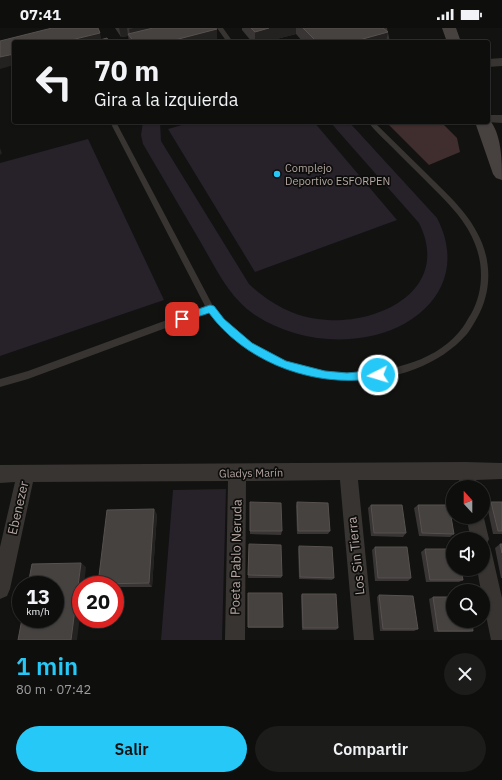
<!DOCTYPE html>
<html lang="es">
<head>
<meta charset="utf-8">
<style>
  body { margin:0; font-family:"IBM Plex Sans",sans-serif; background:#1c1c1b; color:#f1f3f6; height:100vh; display:flex; flex-direction:column; font-size:15px; white-space:nowrap }
  * { box-sizing:border-box; margin:0 }
  p { font-size:13px; color:#9b9c9d }
  .icon { flex:none; width:22px; height:22px; fill:none; stroke:currentColor; stroke-width:2; stroke-linecap:round; stroke-linejoin:round }
  .map { position:relative; height:612px; overflow:hidden }
  .side { display:flex; flex-direction:column; background:#0e0e0d; flex:1 }
  .side>* { flex:none }
  .banner { position:absolute; left:12px; top:12px; width:478px; height:84px; border-radius:4px; box-shadow:0 1px 3px #0004,0 0 0 1px #2e2e2e; background:#0e0e0d; color:#f1f3f6; overflow:hidden }
  .needle { width:26px; rotate:339deg }
  .fabs { position:absolute; left:446px; top:452px; display:grid; gap:8px }
  .fabs a { display:grid; place-items:center; width:44px; height:44px; border-radius:50%; background:#0e0e0d; box-shadow:0 1px 3px #0004,0 0 0 1px #2e2e2e; font-size:20px }
  .speed { position:absolute; left:12px; top:548px; display:flex; gap:8px; font-size:20px; font-weight:700; text-align:center }
  .speed>* { display:grid; place-content:center; width:52px; height:52px; border-radius:50%; background:#0e0e0d; box-shadow:0 1px 3px #0004,0 0 0 1px #2e2e2e; line-height:1 }
  .speed small { font-size:10px; font-weight:400 }
  .speed .limit { border:6px solid #d22; background:#fff; color:#111 }
  .pin { position:absolute; display:grid; place-items:center; width:34px; height:34px; color:#fff; margin:-17px; border-radius:8px; box-shadow:0 2px 6px #0006 }
  .me { position:absolute; width:44px; margin:-22px; rotate:265deg; stroke-linejoin:round; filter:drop-shadow(0 0 3px #0008) }
  .turn { display:flex; align-items:center; gap:14px; height:84px; padding:0 16px; font-size:18px }
  .turn .icon { width:52px; height:52px; stroke-width:2.5 }
  .turn b { display:block; font-size:28px; line-height:34px }
  .round { display:grid; place-items:center; flex:none; width:42px; height:42px; border-radius:21px; background:#1c1c1b }
  .headline { display:flex; align-items:center; justify-content:space-between; height:68px; padding:0 16px }
  h1 { font-size:24px; font-weight:600; line-height:30px; color:#25c8f6 }
  .cta { display:flex; gap:8px; margin-top:auto; padding:8px 16px }
  .cta a { flex:1; height:46px; border-radius:24px; background:#25c8f6; color:#111; font-size:16px; font-weight:600; line-height:46px; text-align:center }
  .cta a+a { background:#1c1c1b; color:#f1f3f6 }
  .status { display:flex; justify-content:space-between; align-items:center; height:28px; padding:0 20px; background:#0e0e0d; direction:ltr }
  .status svg { height:11px; fill:currentColor }
  .map>svg:first-child { display:block }
  .green { fill:#27212a }
  .water { fill:#402d2d }
  .lines { fill:none; stroke-linecap:round; stroke-linejoin:round }
  .service { fill:#373432; fill-rule:evenodd }
  .minor { fill:#373432; fill-rule:evenodd }
  .tertiary { fill:#373432; fill-rule:evenodd }
  .secondary { fill:#474240; fill-rule:evenodd }
  .wall { fill:#383534 }
  .shaded-wall { fill:#232221 }
  .building { fill:#464240; stroke:#57514f }
  .route { fill:#25c8f6; stroke:#1882a0 }
  .poi-dot { fill:#25c8f6; stroke:#0d0d0c; stroke-width:1.5 }
  .labels { text-anchor:middle; dominant-baseline:central; stroke-width:3.5; stroke-linejoin:round; paint-order:stroke }
  .poi-label { font-size:11px; fill:#b4a6a2; stroke:#0d0d0c; text-anchor:start }
  .street-label { font-size:11px; fill:#b4a6a2; stroke:#0d0d0c }
  .near-street-label { font-size:13px; fill:#b4a6a2; stroke:#0d0d0c }
</style>
</head>
<body>
<div class="status"><b>07:41</b><svg viewBox="0 0 49 12"><path d="M0 12V9h3v3zM5 12V6h3v6zM10 12V3h3v9zM15 12V0h3v12zM26 1h20v11H26zM47 4h2v5h-2z"/></svg></div>
<div class="map">
<svg width="502" height="612" viewBox="0 0 502 612">
  <rect width="100%" height="100%" fill="#121211"/>
  <path class="green" d="M143,94h17l1,19 88,143c22,21 49,35 79,36 56,3 123,-33 91,-97l-89,-101h19l88,96c31,60 -11,108 -71,119 -37,7 -79,-1 -111,-22 -28,-19 -41,-51 -58,-79 -18,-31 -36,-61 -54,-92l-2,-9z
    M192,94h122l83,98 -142,52 -87,-143z
    M88,111l76,161 -164,56v-193z
    M226,461l-4,151h-61l12,-150z"/>
  <path class="water" d="M391,94h50l16,16 3,14 -31,13 -42,-42z"/>
  <g class="lines">
    <path class="service" d="M217,0h6l10,14h-6z
      M381,0h6l3,14h-6z
      M110,94h6l97,184c24,29 54,52 91,61 50,12 127,5 159,-40 3,-4 5,-9 8,-13 12,-21 13,-48 4,-70 -8,-22 -25,-39 -41,-55 -14,-14 -29,-29 -43,-43 -8,-8 -16,-15 -23,-24h6c18,18 36,35 54,53 21,21 43,40 54,68 10,25 8,52 -5,75 -3,5 -6,11 -10,16 -46,52 -132,57 -193,30 -26,-12 -48,-30 -65,-52l-181,67 -28,8v-8l28,-8 177,-65z"/>
    <path class="minor" d="M488,87h14v8l-16,-1h2z
      M465,434l37,1v16l-26,1 2,7h-18l-1,-7h-101l16,160h-20l-14,-160 -94,1 -1,159h-20l3,-159 -195,1 -23,107 -3,7 -7,3v-52l15,-65 -15,1v-18z
      M483,486l6,25 -3,7 4,1 2,7 10,44v42h-11l-8,-39v-10h-2l-4,-22h6v-30h-12l-5,-22h17z"/>
    <path class="tertiary" d="M502,30v8l-14,1v-8z"/>
    <path class="secondary" d="M442,0h14l5,14h-14z
      M488,90c14,15 14,43 14,62l-6,-2 -3,-4 -18,-52h13z"/>
  </g>
  <path class="wall" d="M115,0h100l2,12 -9,2h-92l13,-1 -1,-5 -7,1z
    M242,0h141l3,14h-83l-7,-8 -31,8h-13l-10,-12z
    M250,474l32,29 -1,4 -31,-1z
    M297,474l33,29 -2,3h-31l-1,-28z
    M491,474h11v32h-9l-6,-28z
    M371,477l35,28 -3,4 -32,-1 -3,-28z
    M418,477l36,29 -4,3 -31,-1 -5,-28z
    M157,486l-5,73h-37v-2h-16l-1,-1z
    M249,516l33,32 -1,2h-33z
    M500,516h2v34h-1l-6,-30z
    M299,518l35,32 -2,2 -33,-1 -1,-30z
    M375,519l36,31 -3,3h-33l-3,-31z
    M425,521l38,31 -4,2h-33l-5,-30z
    M248,565l35,34 -1,1h-34z
    M302,566l36,34 -2,2h-34l-1,-34z
    M379,567l39,34 -4,2h-34l-3,-34z
    M433,569l40,34 -5,1h-34l-5,-33z"/>
  <path class="shaded-wall" d="M119,0h8l1,8 -7,1z
    M134,0h43l-46,10 -2,-9z
    M269,0h27v6l-31,8h-10v-10z
    M217,1v11l-9,2h-41z
    M388,4l-2,10h-34z
    M100,5l2,9h-39z
    M14,26v11l-14,4v-12z
    M0,120l2,5 -2,2z
    M154,481l3,5 -5,73 -3,-4z
    M81,535l5,4 -2,18h-3v23l-4,32h-6z"/>
  <path class="building" d="M52,0h46l2,5 -37,9h-49v12l-14,3v-16z
    M153,0h62l2,1 -50,13h-33l-6,-8z
    M251,0h18l-14,4z
    M303,0h80l5,4 -36,10h-35z
    M107,10l2,4h-16z
    M129,13l1,1h-14z
    M250,474l31,1 1,28h-32z
    M297,474l31,1 2,28h-32z
    M491,474h11v29h-4z
    M371,477h31l4,28h-32z
    M418,477h31l5,29 -32,-1z
    M154,481l-5,74 -51,1 9,-74z
    M249,516l32,1 1,31 -34,-1z
    M500,516h2v9z
    M299,518l33,1 2,31 -34,-1z
    M375,519h32l4,31h-33z
    M425,521h28v20h8l2,11h-33z
    M81,535l-10,77h-53l4,-21h33v-34h-27l4,-21z
    M248,565h34l1,34h-35z
    M302,566h34l2,34h-35z
    M379,567l34,1 5,33h-35z
    M433,569h20v24h19l1,10h-35z"/>
  <path class="route" d="M210,277l4,1 10,13 28,24 34,18 39,10 22,2 31,-3 5,5c-3,6 -15,5 -22,5 -57,4 -118,-21 -152,-67l-27,9 -4,-3 1,-3z"/>
  <circle class="poi-dot" cx="277" cy="146" r="4"/>
  <g class="labels">
    <g class="poi-label">
      <text x="285" y="140">Complejo<tspan x="285" dy="13">Deportivo ESFORPEN</tspan></text>
    </g>
    <g class="street-label">
      <text transform="translate(251 445) rotate(-1)">Gladys Marín</text>
    </g>
    <g class="near-street-label">
      <text transform="translate(18 480) rotate(-77)">Ebenezer</text>
      <text transform="translate(356 528) rotate(-96)">Los Sin Tierra</text>
      <text transform="translate(236 529) rotate(-89)">Poeta Pablo Neruda</text>
    </g>
  </g>
</svg>
<div class="fabs">
<a><svg class="needle" viewBox="-14 -14 28 28"><path d="M0-13l5 13h-10z" fill="#e53935"/><path d="M0 13l5-13h-10z" fill="#9b9c9d"/></svg></a>
<a><svg class="icon" aria-label="sound" viewBox="0 0 24 24"><path d="M4 9h4l5-4v14l-5-4H4zM17 9q2 3 0 6"/></svg></a>
<a><svg class="icon" aria-label="search" viewBox="0 0 24 24"><circle cx="10" cy="10" r="6"/><path d="M15 15l6 6"/></svg></a>
</div>
<div class="speed"><div>13<small>km/h</small></div><div class="limit">20</div></div>
<div class="pin" style="left:182px;top:291px;background:#d93025"><svg class="icon" aria-label="arrive" viewBox="0 0 24 24"><path d="M6 21V4h12l-3 4 3 4H6"/></svg></div>
<svg class="me" style="left:378px;top:347px" viewBox="-20 -20 40 40"><circle r="17" fill="#25c8f6" stroke="#fff" stroke-width="3"/><path d="M0-11L8 9 0 5-8 9z" fill="#fff"/></svg>
<div class="banner">
<div class="turn"><svg class="icon" aria-label="left" viewBox="0 0 24 24"><path d="M17 20v-9H6M10 6l-5 5 5 5"/></svg><div><b>70 m</b>Gira a la izquierda</div></div>
</div>
</div>
<section class="side">
<div class="headline"><div><h1>1 min</h1><p>80 m · 07:42</p></div><a class="round"><svg class="icon" aria-label="close" viewBox="0 0 24 24"><path d="M6 6l12 12M18 6L6 18"/></svg></a></div>
<div class="cta"><a>Salir</a><a>Compartir</a></div>
</section>
</body>
</html>
